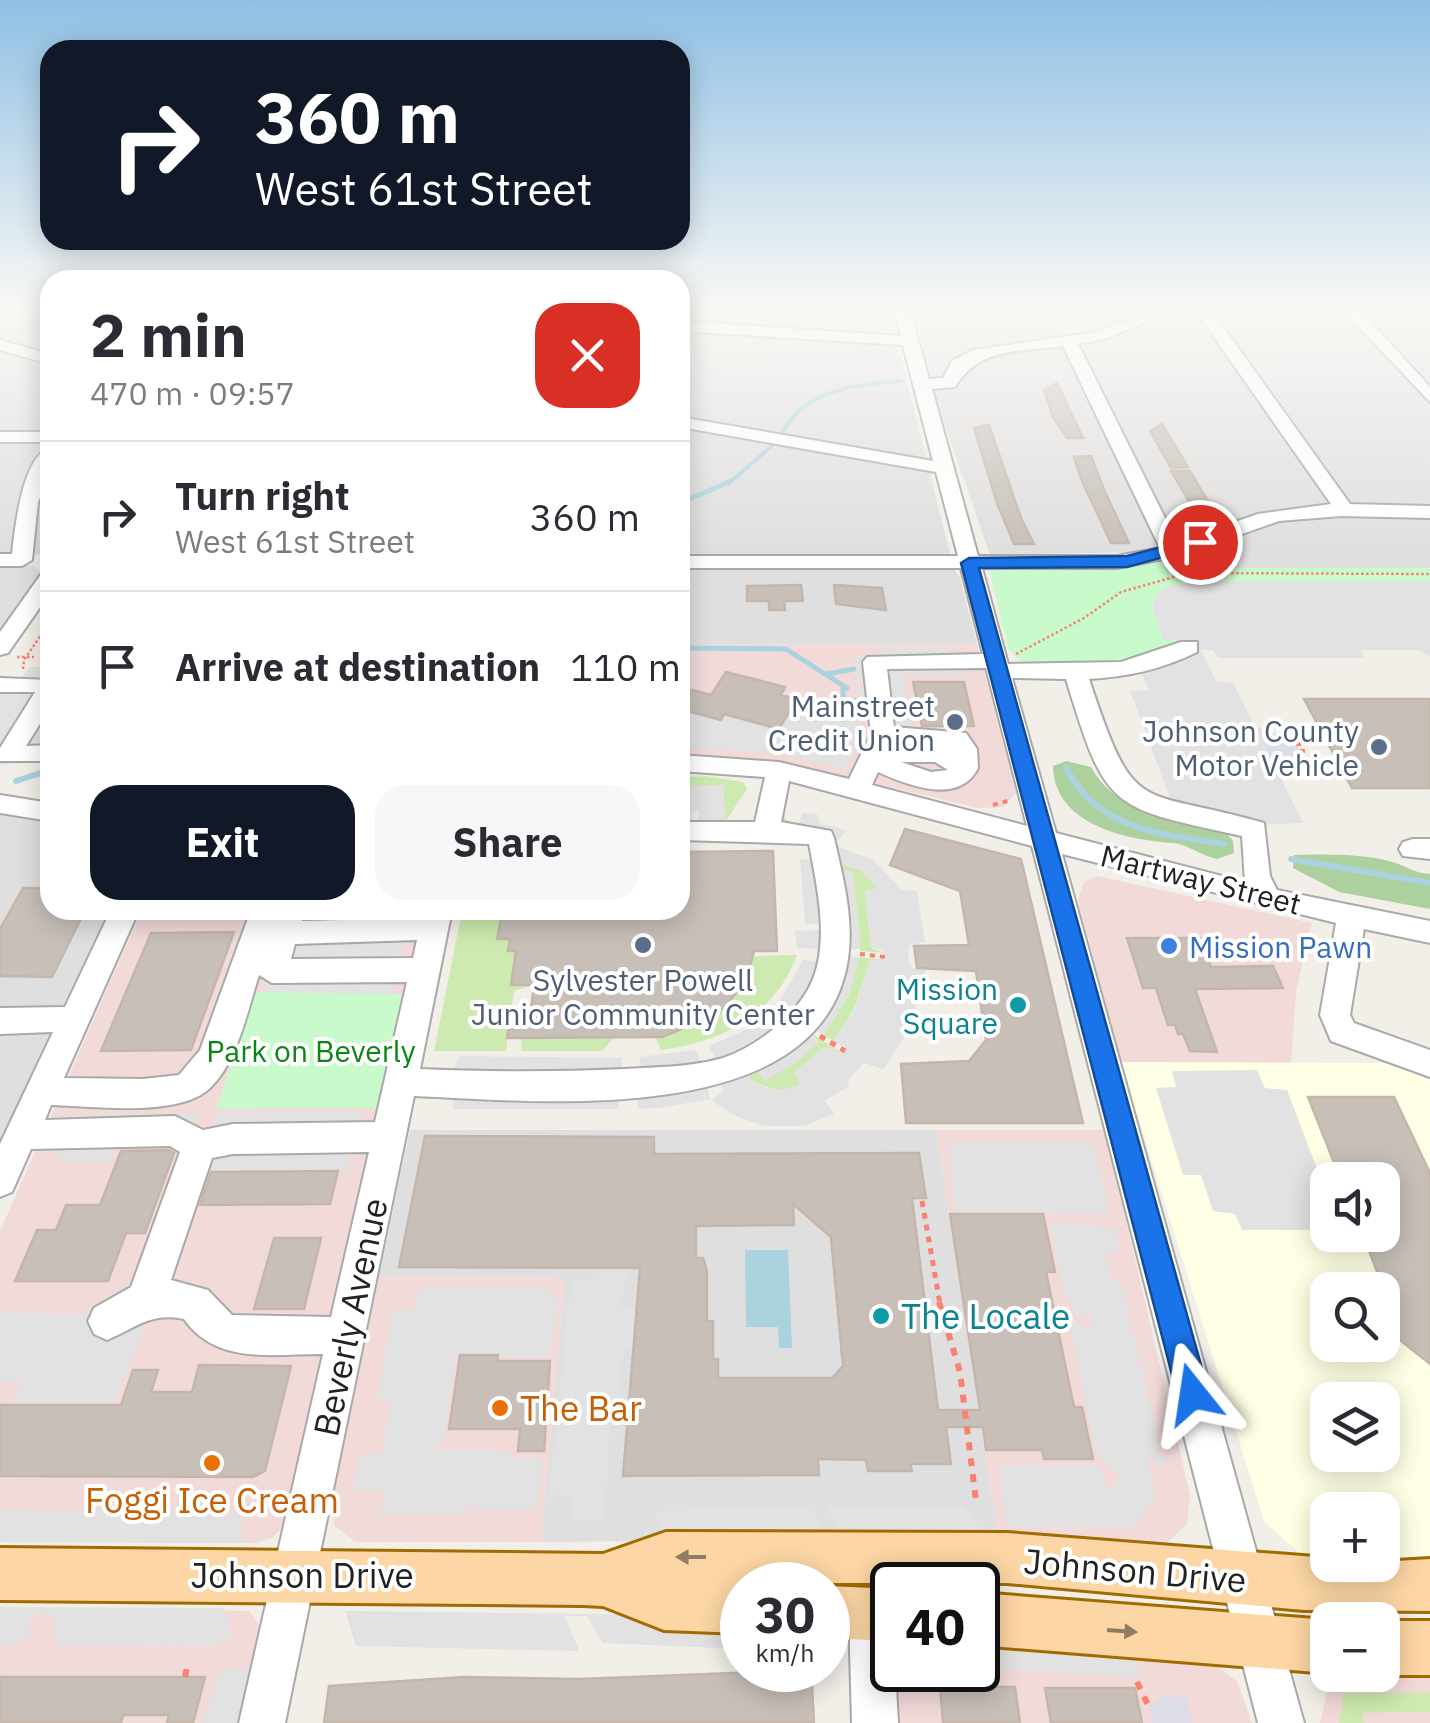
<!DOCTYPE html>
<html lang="en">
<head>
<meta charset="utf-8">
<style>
  body { margin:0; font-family:"IBM Plex Sans",sans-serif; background:#f7f7f7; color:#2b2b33; height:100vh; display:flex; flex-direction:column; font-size:38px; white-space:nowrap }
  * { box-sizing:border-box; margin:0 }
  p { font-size:32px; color:#7c7c81 }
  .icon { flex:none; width:55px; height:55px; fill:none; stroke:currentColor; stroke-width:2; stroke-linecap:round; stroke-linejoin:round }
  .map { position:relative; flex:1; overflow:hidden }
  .sheet { position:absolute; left:40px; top:270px; width:650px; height:650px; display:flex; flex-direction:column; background:#fff; border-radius:30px; box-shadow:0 5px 25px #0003 }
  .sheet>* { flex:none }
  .banner { position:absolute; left:40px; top:40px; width:650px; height:210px; border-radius:30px; box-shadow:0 5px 25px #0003; background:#111827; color:#fff; overflow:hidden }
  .fabs { position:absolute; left:1310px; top:1162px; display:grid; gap:20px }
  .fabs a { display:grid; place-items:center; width:90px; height:90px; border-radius:20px; background:#fff; box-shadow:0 5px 25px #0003; font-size:50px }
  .speed { position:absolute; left:720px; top:1562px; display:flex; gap:20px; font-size:50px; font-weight:700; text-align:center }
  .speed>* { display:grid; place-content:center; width:130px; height:130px; border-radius:50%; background:#fff; box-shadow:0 5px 25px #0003; line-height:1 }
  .speed small { font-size:25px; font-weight:400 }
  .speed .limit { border:5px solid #111; border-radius:15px; background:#fff; color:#111 }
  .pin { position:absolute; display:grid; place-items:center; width:85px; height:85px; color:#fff; margin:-42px; border:5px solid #fff; border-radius:50%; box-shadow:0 2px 10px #0007 }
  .me { position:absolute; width:110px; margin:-55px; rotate:345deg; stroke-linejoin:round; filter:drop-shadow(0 0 8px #0008) }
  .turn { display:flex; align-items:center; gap:35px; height:210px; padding:0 50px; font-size:45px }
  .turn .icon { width:130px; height:130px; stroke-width:2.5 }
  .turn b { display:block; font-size:70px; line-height:85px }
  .round { display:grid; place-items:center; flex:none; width:105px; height:105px; border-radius:30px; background:#f7f7f7 }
  .head { display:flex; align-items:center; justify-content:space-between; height:170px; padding:0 50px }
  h1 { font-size:60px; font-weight:700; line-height:75px }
  .primary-button { display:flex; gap:20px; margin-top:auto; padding:20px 50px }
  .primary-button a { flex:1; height:115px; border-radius:30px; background:#111827; color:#fff; font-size:40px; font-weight:700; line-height:115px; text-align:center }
  .primary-button a+a { background:#f7f7f7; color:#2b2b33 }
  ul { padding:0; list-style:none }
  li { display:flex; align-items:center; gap:30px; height:150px; padding:0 50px; border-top:2px solid #e1e1e2 }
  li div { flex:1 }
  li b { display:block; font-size:38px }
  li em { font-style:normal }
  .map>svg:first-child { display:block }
  .residential { fill:#e0dfdf }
  .commercial { fill:#f2dad9 }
  .education { fill:#ffffe5; fill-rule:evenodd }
  .grass { fill:#cdebb0 }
  .forest { fill:#add19e }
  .park { fill:#c8facc }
  .parking { fill:#e2e2e2; fill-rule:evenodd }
  .plaza { fill:#dddde8 }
  .water { fill:#aad3df }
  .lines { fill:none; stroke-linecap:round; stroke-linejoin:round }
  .stream-far2 { stroke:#aad3df; stroke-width:4 }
  .stream-far1 { stroke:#aad3df; stroke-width:5 }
  .stream { stroke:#aad3df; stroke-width:6 }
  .building { fill:#c7bfb8; stroke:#c4b6ab; stroke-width:2.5; fill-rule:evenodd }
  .minor-casing { stroke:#a9a9a9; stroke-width:4 }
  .major-casing { stroke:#a06b00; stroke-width:6 }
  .path-far3 { stroke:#fa8072; stroke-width:2.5; stroke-dasharray:2.5 2.5; stroke-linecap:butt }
  .path-far2 { stroke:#fa8072; stroke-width:4; stroke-dasharray:5 5; stroke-linecap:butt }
  .path-far1 { stroke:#fa8072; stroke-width:5; stroke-dasharray:6 6; stroke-linecap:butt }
  .path { stroke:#fa8072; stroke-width:6; stroke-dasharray:8 8; stroke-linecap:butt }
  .minor { fill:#fff; fill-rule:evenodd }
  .major { fill:#fcd6a4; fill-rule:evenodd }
  .oneway { fill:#8f7c63 }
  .route { fill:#1a73e8; stroke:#114b97; stroke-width:2.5 }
  .service-dot { fill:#5c6f8a; stroke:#fff; stroke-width:4 }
  .shop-dot { fill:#3f7fe0; stroke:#fff; stroke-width:4 }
  .culture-dot { fill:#0f9aa8; stroke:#fff; stroke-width:4 }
  .food-dot { fill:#e8710a; stroke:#fff; stroke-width:4 }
  .labels { text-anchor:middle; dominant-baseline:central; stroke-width:8; stroke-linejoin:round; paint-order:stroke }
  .service-label { font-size:30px; fill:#4e5e75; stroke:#fff; text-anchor:end }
  .street-label { font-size:30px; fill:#222; stroke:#fff }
  .shop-label { font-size:30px; fill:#366cbe; stroke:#fff; text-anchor:start }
  .culture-label { font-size:30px; fill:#0d838f; stroke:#fff; text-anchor:end }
  .park-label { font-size:30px; fill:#0c8416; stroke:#fff }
  .near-culture-label { font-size:35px; fill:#0d838f; stroke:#fff; text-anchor:start }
  .near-street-label { font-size:35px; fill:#222; stroke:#fff }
  .near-food-label { font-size:35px; fill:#c56008; stroke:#fff; text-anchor:start }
</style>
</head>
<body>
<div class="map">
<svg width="1430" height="1723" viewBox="0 0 1430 1723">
  <rect width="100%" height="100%" fill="#f2efe9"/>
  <path class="residential" d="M5,310h45v245h-50v-242z
    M680,310h209l61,243 -3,4 -267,1z
    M914,310h516v258h-229l-56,-16 -155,3 -55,-159z
    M0,566h34l8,7 -42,61z
    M680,566l273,2 7,10 17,66 -297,1z
    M0,813l50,8v89h68l-118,251z
    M410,1130h526l62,408 -457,4 23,-264 -185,-2z"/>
  <path class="commercial" d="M977,644l39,149 -13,14 -25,1 -184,-44 -114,-8v-111z
    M1097,876l215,47 -16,69 -5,71 -170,-1 -43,-162 6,-18z
    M142,910h284l-19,84 -190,114h163l-95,418 -13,12 -15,5 -257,-1v-311z
    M936,1130h169l85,365 -3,29 -23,21 -166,-7z
    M379,1276l186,2 -24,264h-186l-21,-17 -2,-23z
    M0,1607l249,4 14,19 -19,93h-244z
    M978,1637l234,26 25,18 15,42h-355l-4,-53h85z
    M1430,1673v50h-110l7,-31 17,-16z"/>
  <path class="education" d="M1121,1062l264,1 45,14v487h-47l-1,-54h-54l-1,52 -29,-10 -34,-31zM1328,1180h54v55h-54zM1328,1290h54v55h-54zM1328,1400h54v55h-54z"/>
  <path class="grass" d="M705,776l38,6 4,7 -22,33 -2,-37h-43v-7z
    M843,864l18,6 17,19 -13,2 6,57 14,5 -25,-2 -7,-79 -13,-1z
    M503,910l-5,29h12l-2,11 8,1 -5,34h23l-20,6 -8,60h-72l28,-140z
    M797,955c-22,60 -75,87 -136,95l-6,-13c48,-7 87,-32 98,-81z
    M859,957l26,3 -15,1 -16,48 -21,32 -9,-6 25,-40z
    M806,1030l37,24 -18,-7 -30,25 6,12c-16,11 -35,4 -51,-4v-10h7l9,10 53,-38z
    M522,1038h92l-12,13h-81z
    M1344,1693h86v19h-68l2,11h-25z"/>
  <path class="forest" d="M1066,761l25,6c36,66 124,43 142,74l1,12 -17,6c-15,-3 -30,-15 -44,-16 -46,-3 -119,-18 -120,-77z
    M1294,855c26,-1 74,-1 98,7 15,4 21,11 38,12v35l-91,-17 -46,-24z"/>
  <path class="park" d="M1173,560l28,8h229v13l-240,1 -22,5 -15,12v10l24,36c-51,17 -100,21 -153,18l-15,-12 -20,-81 120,-2z
    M256,992l151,2 -27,114 -164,1z"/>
  <path class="parking" d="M1198,581h232v76l-12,-7h-57l2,8h-145l-5,-8h-12l15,31 17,2 70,140 -82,3 -50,-25 -41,-110 19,-1 -14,-31 42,-15 -1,-4h-13l-10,-31 2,-13 13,-9z
    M881,648h75l7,28h-57l-3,-8 -15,2 14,2 5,27 -15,2 15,2 5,27 -51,-10 -4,-32h11v-6h-12l-3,-26h28z
    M30,667h20l-2,94 -48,4v-75l9,-13h13z
    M796,702l20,2 14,11 34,10 -18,44 -61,-15 -105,-8v-35l46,12 5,-7 49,13z
    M680,785h43l2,37 26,2 7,-4 6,-23 24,4 -4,14 4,7 11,2 3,-11 15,1 3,10 27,6 -11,12 3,5 34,13 29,30 15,1 8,51 -16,3 -1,16 5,7 12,2 -1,11 -18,53 -16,26 -7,9 -19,-6 -16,17 1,6 -24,15 9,13 -30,12h-40l-26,-9 -26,-16 12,-12 -7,-7 -10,2 3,15 -51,9 -21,1v-14l-19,1 -1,13h-165v-38l6,-15 163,2v12l17,-1 1,-12 56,-7 4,10 7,2 8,-4 -6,-12 43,-19 19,-15 13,8 6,-5 -12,-11 25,-44 17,2v-13l-23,-1 -2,-17 26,-1 -2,-6h-14l-5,-64 16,-2 -5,-15 -113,-21 1,-12 -7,2 -1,9h-11zM843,865l18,5 16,19 -12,2 6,57 12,2 2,10h-15l-15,49 -22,32 11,6 -1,7 -18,-7 -31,25 6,13 -18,5 -18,-3 -14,-7 -1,-9 8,-1 8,11 33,-20 21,-19 -13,-9 7,-5 11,7 25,-40 10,-37 -13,-3 3,-6h11v-12l-7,-65 -15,-2z
    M290,910h121l-19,84 -129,-2z
    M1257,1070l8,18 22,2 40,105v16l-13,2 6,17h-78l-7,-16 -22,-3 -12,-36h-18l-27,-87 20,-1 -4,-16z
    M361,1112l-15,58h-144l16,-57z
    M81,1114h118l-14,30h-69l-7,19h-45l-8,-13 10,-23z
    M949,1142h143l18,71 -155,1z
    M1049,1221l66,8 5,23h-12l-2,5 5,21 16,12 -7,8 11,8 -6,8 9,8 -5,7 11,9 -7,8 9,8 -6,9 10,8 -5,8 10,9 -7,10 10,8 -5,8 10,9 -6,9 9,8 -6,10 11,10 -5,7 -15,-9 9,41 -24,28h-125l-9,-61 100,-1 9,26 13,-14 -24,-25 -28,-138 22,19 3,-4 -4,-18 -5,7 -13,-8 4,-8 -10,-6z
    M597,1268h30l-6,40 16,4 -1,33 -12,6 -6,46 -7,6 -6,116 -35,1 2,-24 -23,-2 22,-214 21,-1z
    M420,1287h124l15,17 -10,54 -92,-2 -15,90 -24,3 91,2 1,7h32l-4,51h-67v-18l-5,23h-86l4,-24 -32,1 8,-37 22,-2 9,-52 -14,-1 16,-89h23z
    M0,1313l148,2 -32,87 -102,2 9,-23h-23z
    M963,1506l23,30 -321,-1 -11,-24 157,-3 15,26 12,-4 -12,-23z
    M0,1510l239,2 5,31 -244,-1z
    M0,1607l223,1 10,28 -20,10 -157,-1 -4,-29 -10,-5 -12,8 -2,18 -14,8h-14z
    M345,1611l397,5v33l-139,-6 -16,-27h-22l14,35 -223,-5z
    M978,1640l155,15 11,23 -166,-11z
    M256,1668l-12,55h-41l18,-54z"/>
  <path class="plaza" d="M1254,725l40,16 8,13 -6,9 -19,8z
    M1161,1696l26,2 5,25h-40l-3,-16z"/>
  <path class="water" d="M745,1250h43l4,98h-13l-1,-21h-32z"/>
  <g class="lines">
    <path class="stream-far2" d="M941,314l59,-4
      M781,434c26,-46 72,-48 120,-53
      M728,484l47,-41"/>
    <path class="stream-far1" d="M680,503l51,-22
      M680,648l106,1 61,39
      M826,674l28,-5
      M843,686v13"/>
    <path class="stream" d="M843,697v22
      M844,701h15
      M1066,768c33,62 94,66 158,76
      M16,781l34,-11
      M1291,859l139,24"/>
  </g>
  <path class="building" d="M1057,383l9,19 17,36h-16l-14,-21 -9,-27z
    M1162,424l26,43 -17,1 -21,-37z
    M989,425l32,93 13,26h-20l-17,-41 -23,-75z
    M1091,456l14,36 24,51h-18l-29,-62 -8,-24z
    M1171,471h19l28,47h-19z
    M801,585l2,16h-19l1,9h-16v-9h-22v-15z
    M834,585l48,3 4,22 -50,-6z
    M726,672l59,15 -4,8 16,4 -18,30 -55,-15 -3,6 -41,-11 12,-19 19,5z
    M913,682h51l10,44h-52z
    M1304,699h126v89h-78z
    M905,829l116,30 62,264h-177l-5,-59 68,-3 17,-21 -10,-69 -59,-3 -3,-22 55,-1 -9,-54 -70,-26z
    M773,851l4,100h-23l-9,32 -28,32 -55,22 -155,1 3,-20h20l4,-33h-23l5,-34h-8l2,-12h-13l6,-29h177v-58z
    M23,888h27v22h35l-33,67 -52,-1v-47z
    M234,932l-43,118 -90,1 50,-118z
    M1127,938h73l11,29 62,-1 10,22 -88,1 22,63 -27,-1 -7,-17h-5l-3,-9h-7l-12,-37h-13z
    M1308,1097h86l36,76v191l-48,-38v-33l4,2 -23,-60h19v-55h-41z
    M425,1136l229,1v17l265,-1 7,45h-14l26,212h42l-30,-196h93l12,58h-9l28,135h8l11,52h-49l-2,-9h-56l-3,-23h-37l5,37h-41l2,7h-44l-2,-11 -48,-1 1,16 -196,1 17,-208 -241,-1zM793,1204l38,33 12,129 -11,12h-114v-19h-5v-38h-6v-50l-4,-13h-7v-32l98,-1z
    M169,1150l5,3 -29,80h-19l-18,48h-93l22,-51h19l10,-25h34l21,-54z
    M338,1171l-8,33 -130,1 11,-33z
    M274,1238h47l-17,71h-50z
    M460,1355h38l-1,6h53l-6,90h-26l2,-22h-71z
    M199,1365l92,1 -26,105 -12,6 -253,-1v-71h121l12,-35h25l-7,22h41z
    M811,1670l3,53h-490l5,-37 135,-9 116,2z
    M0,1677h205l-12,46h-26l2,-8h-46l-2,8h-121z
    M940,1686l75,1 5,36h-77z
    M1045,1688h90l7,35h-91z"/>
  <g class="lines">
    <defs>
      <path id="minor" d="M894,310h16l19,69 14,-1 9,-17 21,-11 123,-18 58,-22h22l-71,29 -27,5 99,198 81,-28 73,-10 -136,-194h16l139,194 80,2v12l-89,-2 -62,5 -100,35 -62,12h-135l26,96 113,-2 60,-20h16v10c-34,17 -69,25 -108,27 47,141 46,107 175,144l6,53 7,14 153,31v22l-66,-14 -14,86 4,8 76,27v27l-99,-36 -11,-26 16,-92 -274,-69 242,869h-46l-226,-877 -243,-65 -8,41 50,9 3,7c9,39 20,81 14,121 -26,173 -310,142 -434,137l-129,627h-46l84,-369c-51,0 -107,11 -139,-35 -34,-7 -48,9 -77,21l-13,-6 -6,-13 6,-13 37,-21 49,-135 -10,-6 -139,3 -19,43 -12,5v-53l53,-112 -53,2v-26l65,-1 46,-97h28l-75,168 79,1 36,-4 21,-25 51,-140h54l-3,11 120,-3 2,-8h28l-32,159c68,3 137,3 205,0 32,-2 67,-2 98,-11 35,-12 76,-44 90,-79 16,-41 4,-93 -4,-135l-129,-4v-18h75l10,-45 -85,-6v-16l99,7 70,17 22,-45 -8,-72 4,-5 116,-3 -22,-86h-281v-12h278l-22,-84 -256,-45v-10l253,44 -30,-116 -223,-14v-10l221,15zM1063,346l97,202 -43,8h-139l-46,-167 23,-2c24,-40 65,-35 108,-41zM986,668l41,158 -155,-41 6,-13c29,13 81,34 100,-4l-1,-19 -11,-16 -72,-6 -7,-58zM1012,678l54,1c40,132 43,128 176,157l3,46 -189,-49zM891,743l47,3h-48zM901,762h34l13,8 -17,2zM417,940l-4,18 -122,1 4,-15zM259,975l13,8 135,-1 -32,140 -142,2 -30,6 -28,-14 -130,4 6,-15c41,1 128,13 159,-17 27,-25 38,-79 49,-113zM369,1152l-38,165 -99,-2 -24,-25 -37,-10 41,-122 21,-4z
        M1343,310h17l70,77v15z
        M0,340l50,14v10l-50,-14z
        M0,432h50v10h-50z
        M50,447v27l-12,28 -6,58 -10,6h-22v-12h12c3,-27 10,-96 38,-107z
        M50,572v21l-42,60 -8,2v-23l42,-59z
        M0,678l50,2v28l-24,38 24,-1v16h-50v-13l35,-56h-35z
        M0,795l50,8v18l-50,-8z
        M1413,839h17v20l-27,-3 -4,-7 4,-7z
        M871,1592l16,6 5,15 6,110h-46l-3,-109 6,-16z"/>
      <path id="major" d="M666,1532l341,1 321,25v7l102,-6v52l-126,-1 -297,-27h-261l6,2h-10v48l-78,-3 -61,-24 -20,-1 -583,-5v-52l603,6z
        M828,1586l64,3v52l-64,-3z
        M978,1593l350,27v53l-350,-28z
        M1382,1621h48v54h-48z"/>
    </defs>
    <use href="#minor" class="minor-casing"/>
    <use href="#major" class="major-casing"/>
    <path class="path-far3" d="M1016,654l68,-36 37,-26 67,-19 242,1
      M17,657h17
      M23,669l1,-9 26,-38"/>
    <path class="path-far2" d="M1296,744h6
      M1300,751h6
      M993,805l18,-5
      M860,954l25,3"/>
    <path class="path-far1" d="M820,1036l25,15
      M922,1201l18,103"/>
    <path class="path" d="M939,1302l21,70 16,129
      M185,1677l2,-10
      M1137,1682l12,25"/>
    <use href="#minor" class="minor"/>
    <use href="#major" class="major"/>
  </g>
  <defs><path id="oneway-solid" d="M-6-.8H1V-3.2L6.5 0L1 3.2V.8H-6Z" transform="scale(2.5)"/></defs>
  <g class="oneway">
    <use href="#oneway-solid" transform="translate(691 1557) rotate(-180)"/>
    <use href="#oneway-solid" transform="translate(1122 1631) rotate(4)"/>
  </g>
  <linearGradient id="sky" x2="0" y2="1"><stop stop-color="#8fc0e4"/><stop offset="0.56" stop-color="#f9f8f5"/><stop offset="1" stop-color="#f9f8f5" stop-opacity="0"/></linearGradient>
  <rect width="1430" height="551" fill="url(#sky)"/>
  <path class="route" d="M1200,537l8,5 -3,4 -78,21 -148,1 230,826 -5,11 -11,5 -12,-5 -4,-11 -216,-831 8,-5 158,-2z"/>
  <g class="service-dot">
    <circle cx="955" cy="722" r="10"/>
    <circle cx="1379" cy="747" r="10"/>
    <circle cx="643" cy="945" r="10"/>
  </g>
  <circle class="shop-dot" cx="1169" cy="946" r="10"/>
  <g class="culture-dot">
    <circle cx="1018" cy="1005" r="10"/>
    <circle cx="881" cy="1316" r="10"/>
  </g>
  <g class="food-dot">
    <circle cx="500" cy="1408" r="10"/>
    <circle cx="212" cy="1463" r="10"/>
  </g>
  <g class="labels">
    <g class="service-label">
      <text x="935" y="705">Mainstreet<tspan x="935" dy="34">Credit Union</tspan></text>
      <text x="1359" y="730">Johnson County<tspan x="1359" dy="34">Motor Vehicle</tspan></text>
      <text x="643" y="979" text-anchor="middle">Sylvester Powell<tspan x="643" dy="34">Junior Community Center</tspan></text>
    </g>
    <g class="street-label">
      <text transform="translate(1201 879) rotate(14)">Martway Street</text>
    </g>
    <g class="shop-label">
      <text x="1189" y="946">Mission Pawn</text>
    </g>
    <g class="culture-label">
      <text x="998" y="988">Mission<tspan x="998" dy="34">Square</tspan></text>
    </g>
    <g class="park-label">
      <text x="311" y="1050">Park on Beverly</text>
    </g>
    <g class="near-culture-label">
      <text x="901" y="1316">The Locale</text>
    </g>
    <g class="near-street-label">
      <text transform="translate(350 1317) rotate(-78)">Beverly Avenue</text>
      <text transform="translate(1135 1570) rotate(5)">Johnson Drive</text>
      <text x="302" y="1575">Johnson Drive</text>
    </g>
    <g class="near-food-label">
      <text x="520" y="1408">The Bar</text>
      <text x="212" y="1500" text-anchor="middle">Foggi Ice Cream</text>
    </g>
  </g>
</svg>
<div class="fabs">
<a><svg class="icon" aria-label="sound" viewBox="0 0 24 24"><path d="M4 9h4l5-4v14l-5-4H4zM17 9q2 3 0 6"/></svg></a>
<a><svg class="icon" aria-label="search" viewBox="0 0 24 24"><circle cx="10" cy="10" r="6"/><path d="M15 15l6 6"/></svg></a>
<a><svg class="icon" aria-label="layers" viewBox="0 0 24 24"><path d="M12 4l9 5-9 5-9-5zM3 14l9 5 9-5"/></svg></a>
<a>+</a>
<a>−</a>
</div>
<div class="speed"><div>30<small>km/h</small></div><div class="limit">40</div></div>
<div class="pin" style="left:1200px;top:542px;background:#d93025"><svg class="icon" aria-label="arrive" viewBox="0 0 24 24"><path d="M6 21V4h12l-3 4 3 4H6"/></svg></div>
<svg class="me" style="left:1193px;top:1394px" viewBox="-20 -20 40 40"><path d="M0-17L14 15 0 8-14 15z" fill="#1a73e8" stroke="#fff" stroke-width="4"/></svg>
<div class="banner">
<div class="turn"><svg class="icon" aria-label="right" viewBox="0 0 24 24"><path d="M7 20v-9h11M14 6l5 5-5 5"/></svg><div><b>360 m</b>West 61st Street</div></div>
</div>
<section class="sheet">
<div class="head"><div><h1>2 min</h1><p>470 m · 09:57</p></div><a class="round" style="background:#d93025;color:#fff"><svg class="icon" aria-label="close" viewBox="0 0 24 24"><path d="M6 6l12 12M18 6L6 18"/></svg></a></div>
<ul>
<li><svg class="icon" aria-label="right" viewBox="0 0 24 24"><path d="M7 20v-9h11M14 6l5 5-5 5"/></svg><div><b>Turn right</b><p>West 61st Street</p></div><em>360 m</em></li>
<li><svg class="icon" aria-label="arrive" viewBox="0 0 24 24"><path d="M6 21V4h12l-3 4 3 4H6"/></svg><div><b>Arrive at destination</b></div><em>110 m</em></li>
</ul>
<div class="primary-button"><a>Exit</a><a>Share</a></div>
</section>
</div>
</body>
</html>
